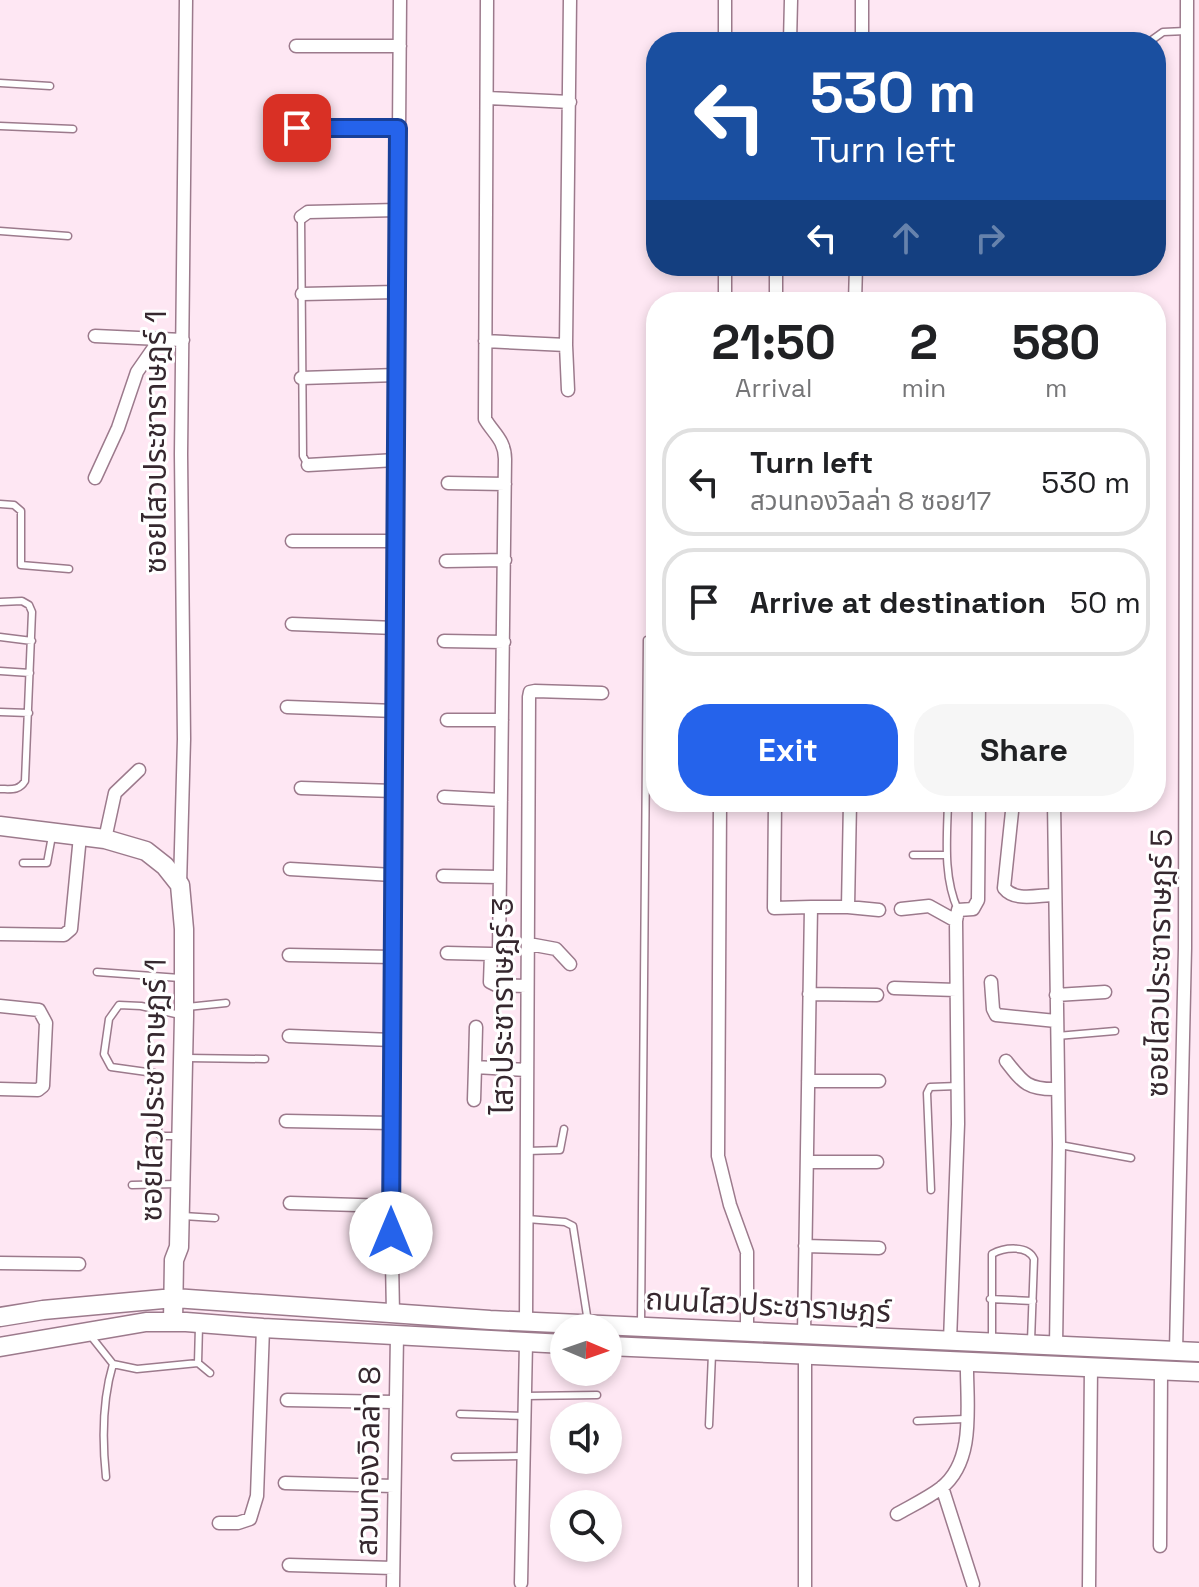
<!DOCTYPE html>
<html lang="en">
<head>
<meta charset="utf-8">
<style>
  body { margin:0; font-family:"Space Grotesk","Noto Sans Thai",sans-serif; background:#f6f6f6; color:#202124; height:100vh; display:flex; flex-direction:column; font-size:30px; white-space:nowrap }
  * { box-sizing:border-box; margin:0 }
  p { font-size:26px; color:#757577 }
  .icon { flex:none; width:44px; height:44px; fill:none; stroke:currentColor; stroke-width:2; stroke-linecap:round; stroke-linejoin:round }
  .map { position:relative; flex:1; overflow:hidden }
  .sheet { position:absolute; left:646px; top:292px; width:520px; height:520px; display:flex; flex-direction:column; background:#fff; border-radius:32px; box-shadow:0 4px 12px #0003 }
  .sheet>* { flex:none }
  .banner { position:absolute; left:646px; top:32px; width:520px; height:244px; border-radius:32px; box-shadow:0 4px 12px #0003; background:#1a4fa0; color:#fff; overflow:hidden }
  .needle { width:52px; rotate:92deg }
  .buttons { position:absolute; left:550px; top:1314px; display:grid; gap:16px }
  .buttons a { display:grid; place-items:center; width:72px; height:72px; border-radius:50%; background:#fff; box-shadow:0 4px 12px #0003; font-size:40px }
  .pin { position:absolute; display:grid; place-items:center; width:68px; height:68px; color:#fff; margin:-34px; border-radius:16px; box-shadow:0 4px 12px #0006 }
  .me { position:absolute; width:88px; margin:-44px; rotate:0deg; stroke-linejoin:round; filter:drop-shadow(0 0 6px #0008) }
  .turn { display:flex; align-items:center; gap:28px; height:168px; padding:0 32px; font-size:36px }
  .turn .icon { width:104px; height:104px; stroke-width:2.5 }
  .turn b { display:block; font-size:56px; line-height:68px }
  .lanes { display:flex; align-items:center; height:76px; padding:0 32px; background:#0003; justify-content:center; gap:40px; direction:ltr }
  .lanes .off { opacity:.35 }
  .eta { display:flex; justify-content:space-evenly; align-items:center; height:136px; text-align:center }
  .eta b { font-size:48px; font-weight:700; line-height:56px }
  .action { display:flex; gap:16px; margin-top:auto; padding:16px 32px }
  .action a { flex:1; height:92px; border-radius:32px; background:#2563eb; color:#fff; font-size:32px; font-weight:700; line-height:92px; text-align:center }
  .action a+a { background:#f6f6f6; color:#202124 }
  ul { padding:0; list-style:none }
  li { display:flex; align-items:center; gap:24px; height:108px; margin:0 16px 12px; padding:0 16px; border:4px solid #e0e0e0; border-radius:32px }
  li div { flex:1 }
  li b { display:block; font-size:30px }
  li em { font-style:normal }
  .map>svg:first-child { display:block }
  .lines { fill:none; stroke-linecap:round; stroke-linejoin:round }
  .lane-casing { stroke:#9c7a8c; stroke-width:9 }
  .street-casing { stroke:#9c7a8c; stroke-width:15 }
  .secondary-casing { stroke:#9c7a8c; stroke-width:21 }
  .lane { stroke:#fff; stroke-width:6 }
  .street { stroke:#fff; stroke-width:12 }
  .secondary { stroke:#fff; stroke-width:18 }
  .route-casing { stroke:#184099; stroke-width:20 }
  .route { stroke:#2563eb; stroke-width:14 }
  .labels { text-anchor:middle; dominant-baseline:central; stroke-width:6; stroke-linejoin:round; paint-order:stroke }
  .street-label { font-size:30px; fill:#36282f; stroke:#fff }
</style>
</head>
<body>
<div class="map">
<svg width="1199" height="1587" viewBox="0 0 1199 1587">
  <rect width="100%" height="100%" fill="#fee7f3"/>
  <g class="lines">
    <defs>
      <path id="lane" d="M1149,42l14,-10 23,-1
        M0,83l50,3
        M0,126l73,3
        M301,217l2,239 5,9
        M0,231l68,5
        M0,504l14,1 7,6v54l48,4
        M0,602l22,-1 7,4 3,7 -7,169c-6,10 -14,8 -25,8
        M0,637l32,4
        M0,671l30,2
        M0,712l29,1
        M948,802c-1,36 -5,75 10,108
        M913,855h34
        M23,863h24l5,-27
        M97,972l83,6
        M187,1007l39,-4
        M180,1015l-39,-9 -22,-1 -10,14 -5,35 7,13 43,6 4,3v57l3,3h20
        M1057,1036l58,-5
        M187,1058l78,1
        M1060,1145l71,13
        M527,1151l33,-1 4,-21
        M132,1185l45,-1
        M931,1190l-4,-97 3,-6 28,-1
        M183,1216l32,2
        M527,1219l38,3 8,4 15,96
        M990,1299l43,2
        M641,1323l6,-683
        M199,1326l-1,37 12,10
        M90,1335l23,29 24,5 61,-6
        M992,1340v-86c13,-7 36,-9 42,5l-3,82
        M525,1396l72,-1
        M460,1414l65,2
        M917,1421l48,-2
        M709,1425l3,-71
        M455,1457l68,-1
        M106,1477c-4,-38 -4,-76 7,-113"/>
      <path id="street" d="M487,0l-2,419c8,14 20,21 20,40l-6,495h-8
        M725,42v-42
        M790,42l1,-42
        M862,42v-42
        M296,46h104
        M487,98l83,4
        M297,128h101
        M301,217l7,-5 90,-2
        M725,266v36
        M302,294l95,-2
        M776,302v-36
        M855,302l1,-36
        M95,336l65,3
        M485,341l81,4
        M301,378l96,-3
        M568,390l-2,-45 4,-345
        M308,465l88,-5
        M95,478l23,-50 19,-56 23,-33 23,1
        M448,483l57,1
        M292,541h104
        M446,561l59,-1
        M292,624l103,4
        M444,641l60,1
        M287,707l108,4
        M447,720h55
        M301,788l93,3
        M444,797l57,3
        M720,802l-2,354 12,49 17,47v80
        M775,802l-1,106 37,-1 -7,427
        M1013,802l-9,86c11,14 34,7 50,7
        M1054,802l5,342 -3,202
        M105,839l10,-46 24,-23
        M290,869l103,6
        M443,876l56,1
        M180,885l4,-146 -3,-285 5,-454
        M811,907h37l2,-105
        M848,907l31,3
        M901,909l28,-3 27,15
        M0,934l64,1 7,-6 9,-93
        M529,944l27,5 14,15
        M447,953l44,1 -1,28 6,3 31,1
        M289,955l104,2
        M991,982l2,27 3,6 60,6
        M894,988l62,2
        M809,994l68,1
        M1056,995l49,-3
        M0,1006l39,4 7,13 -3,63 -5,4 -38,-1
        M289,1036l103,4
        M1006,1061c17,22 22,29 52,28
        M475,1067l1,-40
        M808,1081h71
        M474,1100l1,-33 52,3
        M286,1121l106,2
        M808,1162h69
        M290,1203l101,3
        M805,1246l74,2
        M0,1263l79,1
        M393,1314l-2,-108 9,-1206
        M526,1321l3,-624 1,-5 5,-1 67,2
        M950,1341l8,-217 -2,-203 2,-11 15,-1 5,-9 1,-98
        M1176,1351l9,-403 2,-948
        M805,1355v232
        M287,1400l107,2
        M285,1483l109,3
        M942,1487l31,97
        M897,1514c14,-8 31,-16 44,-26 36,-28 25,-87 26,-127
        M219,1523h19l12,-4 7,-23 6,-168
        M1160,1546l1,-176
        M289,1565l104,3
        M521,1583l5,-240
        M393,1587l4,-252
        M1089,1587l2,-221"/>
      <path id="secondary" d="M0,826l105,13 41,12 19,15 15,19 4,44v87l-5,231 -5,13 -1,62
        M0,1317l43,-7 131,-12 316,22 709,32
        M608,1346l591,26
        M0,1347l146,-25h40l77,6 301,16"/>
    </defs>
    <use href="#lane" class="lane-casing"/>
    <use href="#street" class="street-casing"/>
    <use href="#secondary" class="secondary-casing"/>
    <use href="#lane" class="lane"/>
    <use href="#street" class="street"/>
    <use href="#secondary" class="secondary"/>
  </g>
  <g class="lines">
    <defs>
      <path id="route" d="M297,128h101l-7,1105"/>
    </defs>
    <use href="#route" class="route-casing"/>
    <use href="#route" class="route"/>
  </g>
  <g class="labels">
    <g class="street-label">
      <text transform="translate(155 442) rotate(-90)">ซอยไสวประชาราษฎร์ 1</text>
      <text transform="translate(1159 963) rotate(-89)">ซอยไสวประชาราษฎร์ 5</text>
      <text transform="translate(502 1006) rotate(-90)">ไสวประชาราษฎร์ 3</text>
      <text transform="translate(153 1090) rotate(-89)">ซอยไสวประชาราษฎร์ 1</text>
      <text transform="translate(768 1305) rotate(3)">ถนนไสวประชาราษฎร์</text>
      <text transform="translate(368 1461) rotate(-89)">สวนทองวิลล่า 8</text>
    </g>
  </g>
</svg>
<div class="buttons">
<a><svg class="needle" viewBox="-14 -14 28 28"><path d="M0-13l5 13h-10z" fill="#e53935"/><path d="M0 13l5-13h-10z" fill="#757577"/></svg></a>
<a><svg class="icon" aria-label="sound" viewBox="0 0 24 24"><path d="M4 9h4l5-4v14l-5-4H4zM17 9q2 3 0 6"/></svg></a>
<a><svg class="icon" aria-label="search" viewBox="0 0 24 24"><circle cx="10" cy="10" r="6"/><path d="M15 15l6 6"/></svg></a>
</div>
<div class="pin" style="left:297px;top:128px;background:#d93025"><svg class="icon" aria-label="arrive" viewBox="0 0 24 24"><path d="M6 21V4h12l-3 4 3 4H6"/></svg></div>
<svg class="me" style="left:391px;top:1233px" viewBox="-20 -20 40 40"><circle r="19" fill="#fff"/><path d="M0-13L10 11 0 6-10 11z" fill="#2563eb"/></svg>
<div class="banner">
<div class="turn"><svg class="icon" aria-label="left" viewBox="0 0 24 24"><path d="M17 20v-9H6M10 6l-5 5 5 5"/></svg><div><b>530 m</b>Turn left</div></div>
<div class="lanes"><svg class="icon" aria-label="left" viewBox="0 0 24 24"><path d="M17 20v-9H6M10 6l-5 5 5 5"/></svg><svg class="icon off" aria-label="ahead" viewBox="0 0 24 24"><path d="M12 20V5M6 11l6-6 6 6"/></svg><svg class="icon off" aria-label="right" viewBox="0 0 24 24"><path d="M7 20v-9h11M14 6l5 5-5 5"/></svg></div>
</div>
<section class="sheet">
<div class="eta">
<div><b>21:50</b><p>Arrival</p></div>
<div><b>2</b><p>min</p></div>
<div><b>580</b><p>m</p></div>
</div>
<ul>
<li><svg class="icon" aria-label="left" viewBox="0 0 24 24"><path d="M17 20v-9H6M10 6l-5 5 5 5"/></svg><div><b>Turn left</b><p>สวนทองวิลล่า 8 ซอย17</p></div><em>530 m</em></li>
<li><svg class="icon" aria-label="arrive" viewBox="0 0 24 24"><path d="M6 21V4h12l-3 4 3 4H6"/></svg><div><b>Arrive at destination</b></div><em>50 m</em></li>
</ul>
<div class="action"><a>Exit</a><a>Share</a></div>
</section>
</div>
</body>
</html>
